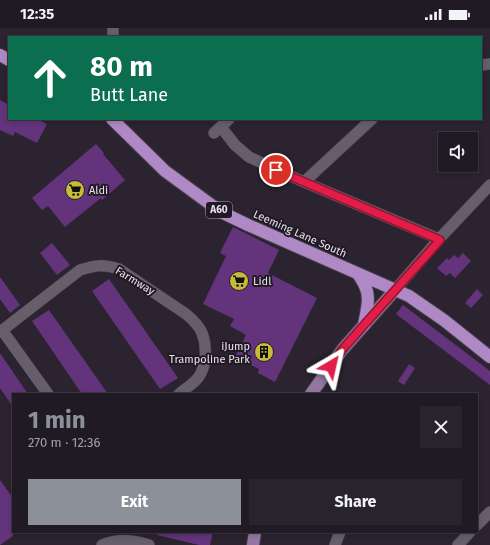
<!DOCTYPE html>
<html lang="en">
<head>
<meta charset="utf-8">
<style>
  body { margin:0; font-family:"Fira Sans",sans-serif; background:#28232c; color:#f1f3f6; height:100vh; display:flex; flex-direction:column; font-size:15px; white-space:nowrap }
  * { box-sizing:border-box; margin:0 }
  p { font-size:13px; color:#a2a1a6 }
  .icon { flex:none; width:22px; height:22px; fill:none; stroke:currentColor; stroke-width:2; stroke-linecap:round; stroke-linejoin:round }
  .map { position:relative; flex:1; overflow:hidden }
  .side { position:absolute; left:12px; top:365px; width:466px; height:140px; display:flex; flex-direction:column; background:#201a24; border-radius:0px; box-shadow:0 2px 6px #0003,0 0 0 1px #3d3841 }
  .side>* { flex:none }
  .guide { position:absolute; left:8px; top:8px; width:474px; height:84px; border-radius:0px; box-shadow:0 2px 6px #0003,0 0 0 1px #3d3841; background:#0b6e4f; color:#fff; overflow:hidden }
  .fabs { position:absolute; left:438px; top:104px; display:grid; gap:8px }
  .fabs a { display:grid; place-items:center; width:40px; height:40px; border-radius:0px; background:#201a24; box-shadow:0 2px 6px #0003,0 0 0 1px #3d3841; font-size:20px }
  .pin { position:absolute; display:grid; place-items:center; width:34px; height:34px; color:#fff; margin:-17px; border:2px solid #fff; border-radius:50%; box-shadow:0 1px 4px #0007 }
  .me { position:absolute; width:44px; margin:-22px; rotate:36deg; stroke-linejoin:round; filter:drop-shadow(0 0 3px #0008) }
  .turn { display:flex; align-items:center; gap:14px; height:84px; padding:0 16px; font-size:18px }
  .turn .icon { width:52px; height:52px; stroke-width:2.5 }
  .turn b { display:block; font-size:28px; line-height:34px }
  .round { display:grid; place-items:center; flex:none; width:42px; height:42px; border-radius:0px; background:#28232c }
  .summary { display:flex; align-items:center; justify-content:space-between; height:68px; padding:0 16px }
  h1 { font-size:24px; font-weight:700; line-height:30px; color:#8c9099 }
  .action { display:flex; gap:8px; margin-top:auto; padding:8px 16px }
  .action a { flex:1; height:46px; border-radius:0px; background:#8c9099; color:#fff; font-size:16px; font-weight:700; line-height:46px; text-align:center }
  .action a+a { background:#28232c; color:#f1f3f6 }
  .status { display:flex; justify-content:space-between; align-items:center; height:28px; padding:0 20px; background:#201a24; direction:ltr }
  .status svg { height:11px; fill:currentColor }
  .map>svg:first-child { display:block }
  .building { fill:#63347c }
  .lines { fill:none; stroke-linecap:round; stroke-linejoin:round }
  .street-casing { stroke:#473f4a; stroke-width:12 }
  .primary-casing { stroke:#473f4a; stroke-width:14 }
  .highway-casing { stroke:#473f4a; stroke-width:14 }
  .street { stroke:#675e6c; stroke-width:11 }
  .primary { stroke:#9278a1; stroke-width:12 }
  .highway { stroke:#af89c5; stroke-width:12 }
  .route-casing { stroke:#92132f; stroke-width:10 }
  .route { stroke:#e11d48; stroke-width:7 }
  .labels { text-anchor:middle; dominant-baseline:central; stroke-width:4; stroke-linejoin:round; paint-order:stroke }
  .shield { fill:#211a26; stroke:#aca6af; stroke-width:1 }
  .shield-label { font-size:10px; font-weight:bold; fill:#e7e2ea }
  .poi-label { font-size:11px; fill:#e7e2ea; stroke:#211a26; text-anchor:start }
  .street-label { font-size:11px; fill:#e7e2ea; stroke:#211a26 }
</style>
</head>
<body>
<div class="status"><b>12:35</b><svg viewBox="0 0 49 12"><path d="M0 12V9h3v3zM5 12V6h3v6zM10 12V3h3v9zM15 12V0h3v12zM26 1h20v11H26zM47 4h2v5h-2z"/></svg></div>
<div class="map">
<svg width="490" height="517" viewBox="0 0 490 517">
  <rect width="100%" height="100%" fill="#2b2330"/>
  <path class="building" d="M0,72l9,5v14h28l10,5 -10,19 -22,-11 -2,4 -13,-6z
    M96,116l8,9 -1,1 22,26 -23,20 -1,-2 -36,29 -17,-21 -6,4 -10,-12z
    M233,199l46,23 -11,23 49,25 -42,84 -17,-9 1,-4 -24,-12 11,-22 -16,-9 4,-7 -31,-15 23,-48 -6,-3z
    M52,215l18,22 -13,10 -17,-22z
    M463,225l8,8 -16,17 -5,-5 -4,3 -9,-8 10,-10 2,2 5,-5 4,3z
    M0,249l20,28 -10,8 -10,-14z
    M109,251l69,99 -18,11 -68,-98z
    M477,261l6,6 -12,13 -6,-5z
    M403,277l87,66v14l-94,-71z
    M49,282l59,84h-26l-50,-73z
    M0,325l28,41h-15v13l-13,-19z
    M409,336l6,4 -11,17 -6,-4z
    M0,452l13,18v38l-13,9z
    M158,504h55l-3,13h-11l-42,-10z"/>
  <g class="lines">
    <defs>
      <path id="street" d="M113,0v9
        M481,37l9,-1
        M221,99l14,18 14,12 55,25 135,57
        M214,105l15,-14
        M304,154l68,-63
        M395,262l44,-51 51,-54
        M2,302l46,64
        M0,304l80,-62c16,-5 24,-6 39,-1l67,45c6,5 13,11 16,19 5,13 5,33 -4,45 -5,6 -13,11 -19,16
        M477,497l13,-13
        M102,517c16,-7 31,-5 47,0
        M335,517l5,-13
        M458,517l12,-13"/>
      <path id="primary" d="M311,366l31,-44 53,-60
        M253,517l2,-13"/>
      <path id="highway" d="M0,27l9,5
        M112,91l53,52 56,41 27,13 161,71 36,25 45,36
        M358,246c3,4 5,8 7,12 6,12 1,26 -1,39"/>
    </defs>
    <use href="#street" class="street-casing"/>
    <use href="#primary" class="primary-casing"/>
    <use href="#highway" class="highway-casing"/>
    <use href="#street" class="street"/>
    <use href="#primary" class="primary"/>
    <use href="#highway" class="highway"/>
  </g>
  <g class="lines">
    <defs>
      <path id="route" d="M276,142l164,70 -76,85 -22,25 -11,16"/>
    </defs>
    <use href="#route" class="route-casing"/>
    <use href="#route" class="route"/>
  </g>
  <defs>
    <symbol id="supermarket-disc" viewBox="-11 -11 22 22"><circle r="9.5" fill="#c9bb3a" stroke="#211a26"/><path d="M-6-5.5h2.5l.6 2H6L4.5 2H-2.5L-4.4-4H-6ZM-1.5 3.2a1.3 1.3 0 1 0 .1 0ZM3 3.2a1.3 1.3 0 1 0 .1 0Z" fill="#111"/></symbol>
    <symbol id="building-disc" viewBox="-11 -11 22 22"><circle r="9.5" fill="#c9bb3a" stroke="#211a26"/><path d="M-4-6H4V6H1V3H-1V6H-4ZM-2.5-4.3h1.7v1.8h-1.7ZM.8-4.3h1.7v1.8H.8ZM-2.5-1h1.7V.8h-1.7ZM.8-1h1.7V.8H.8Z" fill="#111"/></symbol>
  </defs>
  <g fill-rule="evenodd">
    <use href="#supermarket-disc" x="64" y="151" width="22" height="22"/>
    <use href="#supermarket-disc" x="228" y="242" width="22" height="22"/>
    <use href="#building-disc" x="253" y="313" width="22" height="22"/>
  </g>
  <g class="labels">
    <rect class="shield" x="206" y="174" width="26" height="16" rx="3"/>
    <g class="shield-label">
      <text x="219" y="182">A60</text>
    </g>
    <g class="poi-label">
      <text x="89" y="162">Aldi</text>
      <text x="253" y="253">Lidl</text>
      <text x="250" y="318" text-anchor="end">iJump<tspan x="250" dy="13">Trampoline Park</tspan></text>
    </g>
    <g class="street-label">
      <text transform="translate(300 206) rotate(24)">Leeming Lane South</text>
      <text transform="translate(135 253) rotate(31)">Farmway</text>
    </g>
  </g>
</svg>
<div class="fabs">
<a><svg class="icon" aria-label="sound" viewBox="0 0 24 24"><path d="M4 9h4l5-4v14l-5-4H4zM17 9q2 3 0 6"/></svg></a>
</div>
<div class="pin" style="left:276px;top:142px;background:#d93025"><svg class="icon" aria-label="arrive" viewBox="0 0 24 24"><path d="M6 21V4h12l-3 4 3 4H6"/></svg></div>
<svg class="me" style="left:331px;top:338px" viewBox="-20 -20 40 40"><path d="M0-17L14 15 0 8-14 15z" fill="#e11d48" stroke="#fff" stroke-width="4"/></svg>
<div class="guide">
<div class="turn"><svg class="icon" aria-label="ahead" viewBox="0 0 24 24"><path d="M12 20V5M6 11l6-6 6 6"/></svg><div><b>80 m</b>Butt Lane</div></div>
</div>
<section class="side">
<div class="summary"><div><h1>1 min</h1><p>270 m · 12:36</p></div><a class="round"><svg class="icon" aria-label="close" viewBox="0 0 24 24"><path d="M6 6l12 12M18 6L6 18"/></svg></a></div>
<div class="action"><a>Exit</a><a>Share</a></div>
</section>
</div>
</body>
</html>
